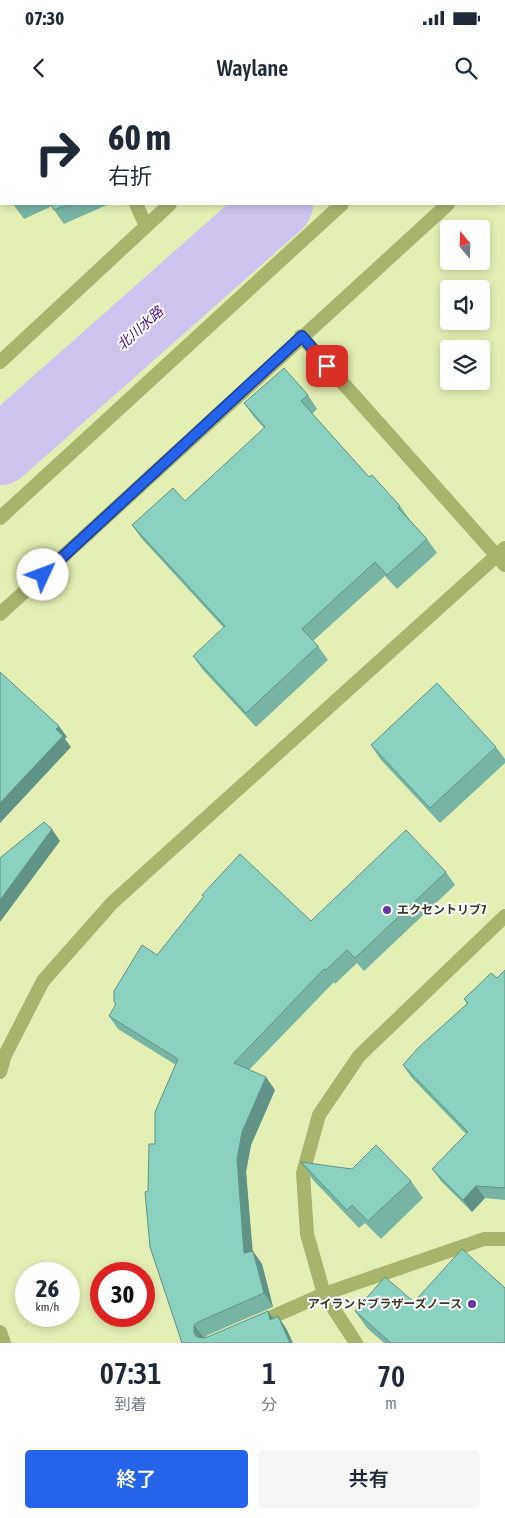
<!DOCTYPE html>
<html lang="ja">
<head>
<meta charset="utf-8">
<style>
  body { margin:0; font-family:"Asap Condensed","Noto Sans JP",sans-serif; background:#f6f6f7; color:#1f2937; height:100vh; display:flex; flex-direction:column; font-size:19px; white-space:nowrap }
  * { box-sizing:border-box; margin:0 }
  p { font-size:16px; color:#747a83 }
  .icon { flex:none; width:28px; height:28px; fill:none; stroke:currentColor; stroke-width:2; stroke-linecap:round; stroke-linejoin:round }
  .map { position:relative; height:1243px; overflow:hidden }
  .details { display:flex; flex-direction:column; background:#fff; flex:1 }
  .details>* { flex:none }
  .top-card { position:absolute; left:0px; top:0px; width:505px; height:105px; box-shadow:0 2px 8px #0003; background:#fff; color:#1f2937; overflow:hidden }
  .needle { width:32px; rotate:341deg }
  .tools { position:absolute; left:440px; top:120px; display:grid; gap:10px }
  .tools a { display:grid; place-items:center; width:50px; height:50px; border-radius:5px; background:#fff; box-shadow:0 2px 8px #0003; font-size:25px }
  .speed { position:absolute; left:15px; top:1162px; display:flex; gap:10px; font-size:25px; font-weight:700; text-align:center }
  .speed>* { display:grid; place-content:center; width:65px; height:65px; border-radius:50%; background:#fff; box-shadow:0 2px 8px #0003; line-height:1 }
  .speed small { font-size:12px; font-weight:400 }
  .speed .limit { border:8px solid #d22; background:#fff; color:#111 }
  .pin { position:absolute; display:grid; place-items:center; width:42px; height:42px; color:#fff; margin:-21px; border-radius:10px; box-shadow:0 2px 8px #0006 }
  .me { position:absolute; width:55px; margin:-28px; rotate:47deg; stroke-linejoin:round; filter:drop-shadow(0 0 4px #0008) }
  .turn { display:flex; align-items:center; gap:18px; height:105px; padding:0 25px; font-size:22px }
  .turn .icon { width:65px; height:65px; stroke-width:2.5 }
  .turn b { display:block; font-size:35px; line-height:42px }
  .eta { display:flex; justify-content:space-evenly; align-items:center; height:85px; text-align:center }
  .eta b { font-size:30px; font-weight:600; line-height:35px }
  .cta { display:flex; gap:10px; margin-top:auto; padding:10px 25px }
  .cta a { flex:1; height:58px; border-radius:5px; background:#2563eb; color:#fff; font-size:20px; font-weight:600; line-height:58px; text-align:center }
  .cta a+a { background:#f6f6f7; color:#1f2937 }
  .status { display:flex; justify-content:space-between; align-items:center; height:35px; padding:0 25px; background:#fff; direction:ltr }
  .status svg { height:14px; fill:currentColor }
  header { display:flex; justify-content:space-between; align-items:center; height:65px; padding:0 25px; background:#fff; font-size:22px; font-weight:600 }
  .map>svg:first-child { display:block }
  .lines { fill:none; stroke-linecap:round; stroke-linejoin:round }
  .river { stroke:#cdc3ee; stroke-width:68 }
  .minor { stroke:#a8b36c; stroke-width:14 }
  .tertiary { stroke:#a8b36c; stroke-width:14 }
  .wall { fill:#78b4a4 }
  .shaded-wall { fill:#619286 }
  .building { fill:#8bd1bf; stroke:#619286 }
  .route-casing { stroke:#184099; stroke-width:12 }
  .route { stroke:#2563eb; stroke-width:9 }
  .poi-dot { fill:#6234ab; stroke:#fff; stroke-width:2 }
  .labels { text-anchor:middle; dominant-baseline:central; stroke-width:4; stroke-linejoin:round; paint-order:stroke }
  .poi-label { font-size:12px; font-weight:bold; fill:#363923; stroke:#fff; text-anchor:start }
  .water-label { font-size:14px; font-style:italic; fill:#490c8c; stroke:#fff }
</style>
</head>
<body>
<div class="status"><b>07:30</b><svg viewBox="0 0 49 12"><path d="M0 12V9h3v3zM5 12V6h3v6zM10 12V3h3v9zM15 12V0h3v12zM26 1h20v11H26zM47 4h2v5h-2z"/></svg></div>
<header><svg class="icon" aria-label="back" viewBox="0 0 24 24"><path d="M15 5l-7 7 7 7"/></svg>Waylane<svg class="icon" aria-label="search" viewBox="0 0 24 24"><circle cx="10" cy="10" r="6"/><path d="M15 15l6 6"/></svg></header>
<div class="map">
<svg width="505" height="1243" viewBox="0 0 505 1243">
  <rect width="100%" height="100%" fill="#e4efb5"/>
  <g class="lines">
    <path class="river" d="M400,1l2,-1
      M0,351l279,-247"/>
    <path class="minor" d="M453,1l1,-1
      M504,53l1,-1
      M301,236l204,229
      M0,418l342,-314
      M0,514l448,-410
      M256,1224l68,-30 160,-55h21
      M356,1243l-32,-49 -17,-60 -4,-61 16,-58 40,-59 146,-140"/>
    <path class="tertiary" d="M85,0v1
      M280,1l1,-1
      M136,104l10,22
      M0,262l170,-158
      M0,972l5,-17 38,-74 69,-78 393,-355
      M0,1232l4,11"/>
  </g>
  <path class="wall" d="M13,104h96l-45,20 -10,-14 -2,-4 -28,13z
    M308,295l9,14 -5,5 57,63 31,29 10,14 17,19 10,14 -40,36 -12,-13 -72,65 5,5 10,14 -72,67 -53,-57 -10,-14 31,-28 -82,-89 -10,-14 53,-24 79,-73 -10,-11 -10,-14z
    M371,645l125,2 9,12v4l-65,60 -59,-63z
    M446,772l9,13 -91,86 -7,-8 -22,21 -1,-2 -85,88 26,20 -24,55 -5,27 6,79 10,13 11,43 -65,28 -4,3 74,-22 9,14 -105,13 -34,-152 7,-47 21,-79 -58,-36 -9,-13 7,-11 -2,-3 43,-47 154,-34z
    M505,870v230l-20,-2 -13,14 -31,-31 -9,-12 34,-35 -55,-57 -8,-12 64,-61 -3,-5 33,-21z
    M301,1062l110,19 12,17 -42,41 -16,-16 -6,5 -46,-48z
    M414,1202l91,41h-121l-17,-15 -12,-17z"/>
  <path class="shaded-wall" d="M59,626l8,11 -2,2 6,8 -71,76v-20z
    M52,729l8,12 -60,81v-22z
    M266,977l9,13 -24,55 -5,27 8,94 -10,-13 -7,-94 5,-27z
    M476,1086l9,12 -13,14 -9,-12z
    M253,1151l9,13 11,43 -9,-14z
    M268,1211l9,13 -7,-4z
    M278,1216l9,14 6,13h-3z
    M194,1225l10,13 -3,5 -7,-10z"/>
  <path class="building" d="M91,0h58l1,1h-62z
    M0,41h1v37l-1,-3z
    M51,104h18l-15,6z
    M284,268l24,27 -7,6 68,76 3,-2 28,31 -2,2 29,31 -40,36 -12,-13 -73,67 16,17 -72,67 -53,-57 32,-30 -93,-101 41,-37 12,13 80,-74 -21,-24z
    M0,572l59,54 -3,3 7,7 -63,67z
    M437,583l59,64 -66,61 -59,-63z
    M44,722l8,7 -52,71v-42z
    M406,730l40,42 -91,86 -8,-8 -21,20 -2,-1 -90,94 32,14 -24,55 -5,27 7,94 9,-2 11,42 -66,29 -4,3v8l3,4 8,1 63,-27 2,9 8,-4 12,27h-108l-32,-96 -5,-55 3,-1 1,-47h6v-32l23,-53 -69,-43 7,-12 -2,-2v-11l28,-46 15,10 47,-59 -2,-1 38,-41 71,67z
    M505,870v218l-29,-2 -13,14 -31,-31 36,-37 -65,-67 15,-17 50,-45 -4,-4 27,-26 6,5z
    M376,1045l35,36 -43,40 -16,-16 -5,5 -46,-48 51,7z
    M462,1149l43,39v55h-114l-36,-32 30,-34 29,25z"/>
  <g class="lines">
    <defs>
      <path id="route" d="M43,475l259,-239 25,30"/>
    </defs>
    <use href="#route" class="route-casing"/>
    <use href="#route" class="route"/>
  </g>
  <g class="poi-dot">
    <circle cx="387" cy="810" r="5"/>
    <circle cx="472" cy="1204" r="5"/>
  </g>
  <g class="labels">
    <g class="poi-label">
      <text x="397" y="810">エクセントリブ7</text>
      <text x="462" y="1204" text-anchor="end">アイランドブラザーズノース</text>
    </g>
    <g class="water-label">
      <text transform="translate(140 228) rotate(-42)">北川水路</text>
    </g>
  </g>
</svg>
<div class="tools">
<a><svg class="needle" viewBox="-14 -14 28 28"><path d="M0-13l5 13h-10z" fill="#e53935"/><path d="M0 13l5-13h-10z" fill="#747a83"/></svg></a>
<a><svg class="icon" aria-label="sound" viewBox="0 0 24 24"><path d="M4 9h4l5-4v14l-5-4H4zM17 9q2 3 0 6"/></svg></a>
<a><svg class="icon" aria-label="layers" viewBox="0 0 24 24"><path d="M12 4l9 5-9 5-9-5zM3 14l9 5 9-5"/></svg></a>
</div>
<div class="speed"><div>26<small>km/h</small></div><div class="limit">30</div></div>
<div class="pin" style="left:327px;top:266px;background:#d93025"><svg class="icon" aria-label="arrive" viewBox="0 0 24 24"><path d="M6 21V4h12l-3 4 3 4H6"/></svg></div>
<svg class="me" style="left:43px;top:475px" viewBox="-20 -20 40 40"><circle r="19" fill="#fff"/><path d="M0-13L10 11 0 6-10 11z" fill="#2563eb"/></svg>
<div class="top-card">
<div class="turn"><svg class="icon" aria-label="right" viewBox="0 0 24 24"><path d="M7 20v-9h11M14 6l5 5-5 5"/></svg><div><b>60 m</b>右折</div></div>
</div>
</div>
<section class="details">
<div class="eta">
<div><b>07:31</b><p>到着</p></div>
<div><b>1</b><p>分</p></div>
<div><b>70</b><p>m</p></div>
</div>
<div class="cta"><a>終了</a><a>共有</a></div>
</section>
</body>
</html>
